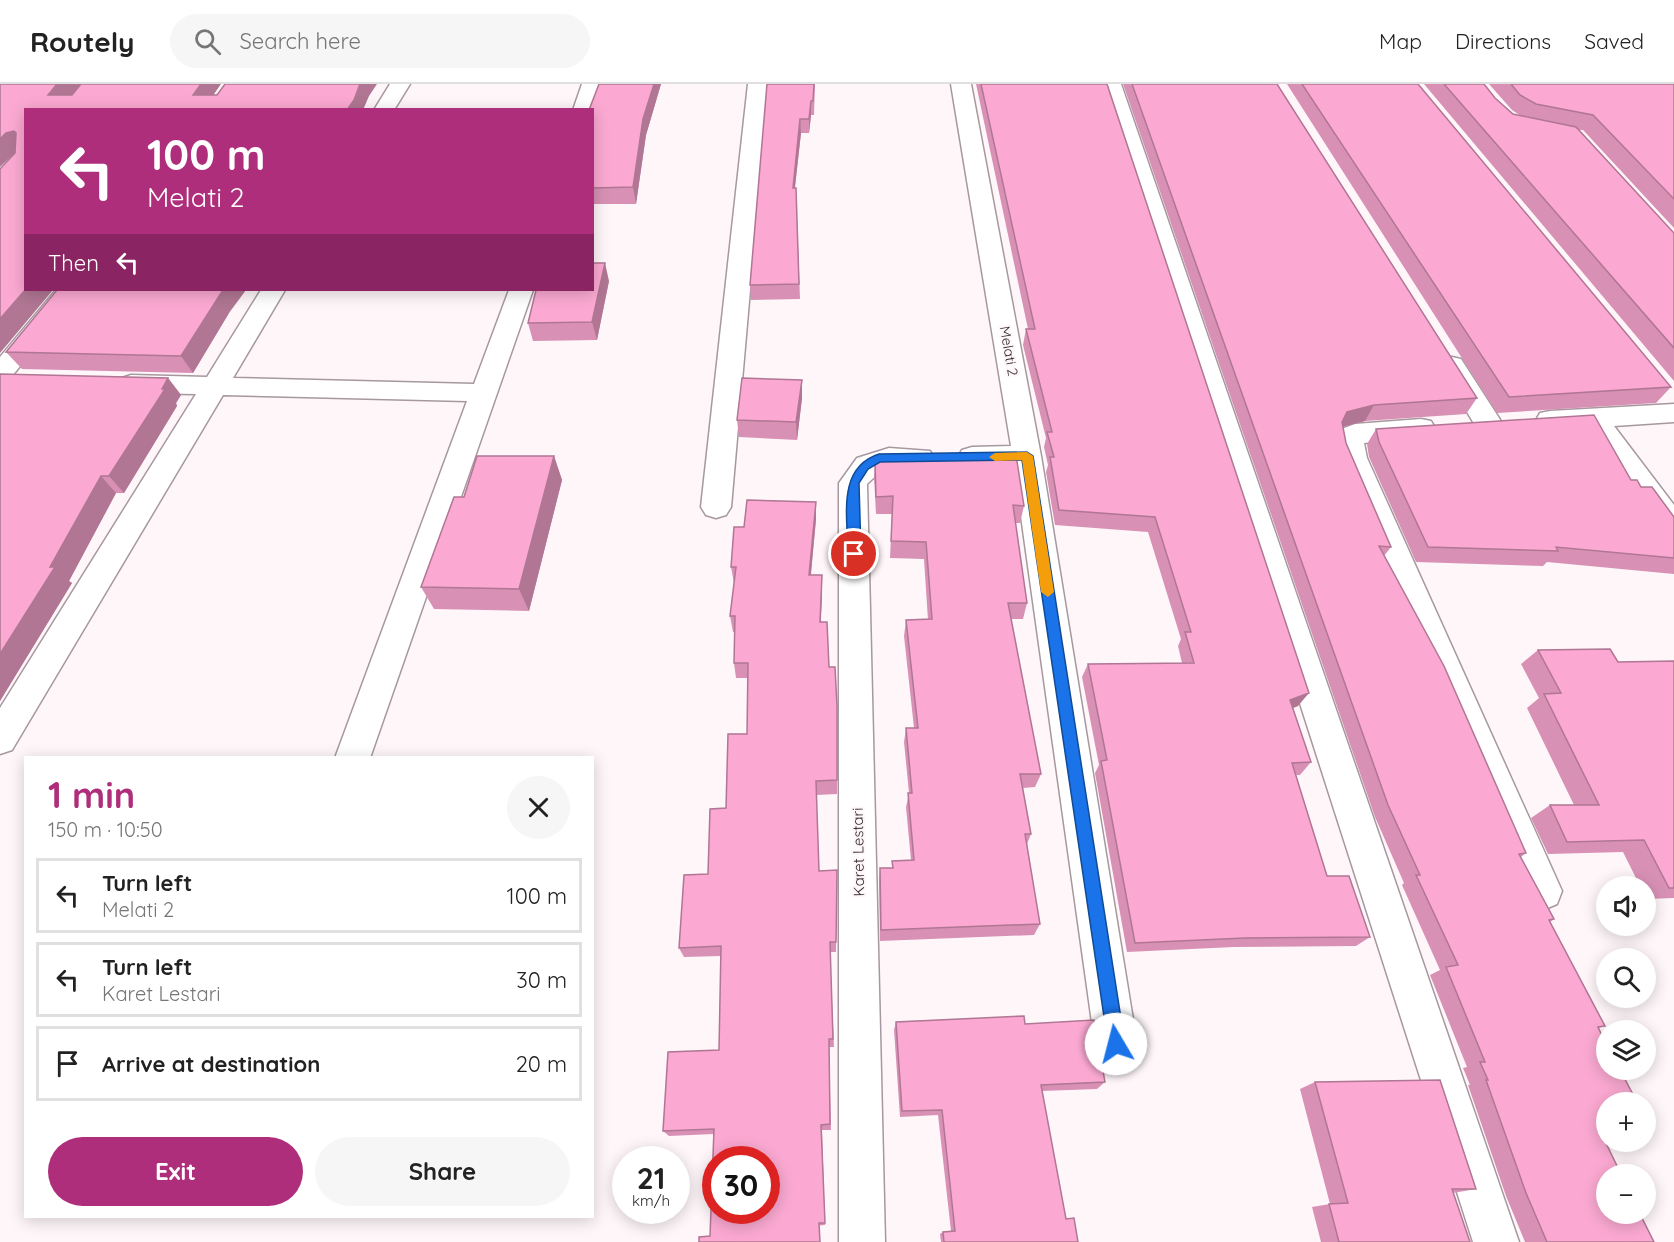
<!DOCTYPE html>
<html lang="en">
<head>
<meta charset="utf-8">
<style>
  body { margin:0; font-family:Quicksand,sans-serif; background:#f6f6f6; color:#222; height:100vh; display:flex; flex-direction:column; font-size:22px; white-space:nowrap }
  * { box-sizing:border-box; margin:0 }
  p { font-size:20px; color:#767676 }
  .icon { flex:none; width:33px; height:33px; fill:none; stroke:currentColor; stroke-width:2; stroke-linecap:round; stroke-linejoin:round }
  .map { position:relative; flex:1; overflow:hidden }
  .sheet { position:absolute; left:24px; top:672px; width:570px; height:462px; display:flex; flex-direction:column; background:#fff; border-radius:0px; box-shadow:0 3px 15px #0003 }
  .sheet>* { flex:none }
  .hud { position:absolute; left:24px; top:24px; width:570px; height:183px; border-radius:0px; box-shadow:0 3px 15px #0003; background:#ae2e7b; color:#fff; overflow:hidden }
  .tools { position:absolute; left:1596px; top:792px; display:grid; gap:12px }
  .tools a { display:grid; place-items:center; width:60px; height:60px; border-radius:50%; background:#fff; box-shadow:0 3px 15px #0003; font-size:30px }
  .speed { position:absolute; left:612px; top:1062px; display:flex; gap:12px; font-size:30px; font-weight:700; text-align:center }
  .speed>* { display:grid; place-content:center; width:78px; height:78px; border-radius:50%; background:#fff; box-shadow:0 3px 15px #0003; line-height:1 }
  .speed small { font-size:15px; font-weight:400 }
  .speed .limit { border:9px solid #d22; background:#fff; color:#111 }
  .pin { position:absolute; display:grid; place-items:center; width:51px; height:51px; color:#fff; margin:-26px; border:3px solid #fff; border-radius:50%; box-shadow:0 2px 6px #0007 }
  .me { position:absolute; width:66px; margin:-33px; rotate:352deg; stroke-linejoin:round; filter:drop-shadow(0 0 4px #0008) }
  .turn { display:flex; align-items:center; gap:21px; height:126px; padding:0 24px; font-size:27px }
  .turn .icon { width:78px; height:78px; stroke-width:2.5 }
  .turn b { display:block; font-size:42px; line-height:51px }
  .then { display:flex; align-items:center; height:57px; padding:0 24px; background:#0003; gap:12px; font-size:22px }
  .round { display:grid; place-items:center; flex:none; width:63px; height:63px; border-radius:32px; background:#f6f6f6 }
  .headline { display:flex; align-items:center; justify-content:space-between; height:102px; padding:0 24px }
  h1 { font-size:36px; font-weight:800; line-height:45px; color:#ae2e7b }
  .button { display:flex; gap:12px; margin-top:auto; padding:12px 24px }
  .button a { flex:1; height:69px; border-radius:36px; background:#ae2e7b; color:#fff; font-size:24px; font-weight:800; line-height:69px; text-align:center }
  .button a+a { background:#f6f6f6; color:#222 }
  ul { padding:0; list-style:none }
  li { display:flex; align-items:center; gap:18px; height:75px; margin:0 12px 9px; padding:0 12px; border:3px solid #e0e0e0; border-radius:0px }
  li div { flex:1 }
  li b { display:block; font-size:22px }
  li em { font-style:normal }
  header { display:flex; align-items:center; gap:36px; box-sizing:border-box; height:84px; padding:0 30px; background:#fff; border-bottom:2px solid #e0e0e0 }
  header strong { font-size:28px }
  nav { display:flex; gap:33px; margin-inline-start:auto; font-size:21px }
  .search { width:420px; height:54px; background:#f6f6f6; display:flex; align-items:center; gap:15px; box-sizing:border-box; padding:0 21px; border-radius:33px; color:#767676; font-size:22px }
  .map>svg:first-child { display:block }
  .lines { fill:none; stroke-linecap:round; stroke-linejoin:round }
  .minor-casing { stroke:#a6989e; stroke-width:3 }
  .minor { fill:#fff; fill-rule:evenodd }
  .wall { fill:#d891b5 }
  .shaded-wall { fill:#b07693 }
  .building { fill:#fba9d2; stroke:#b07693; stroke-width:1.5; fill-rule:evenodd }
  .route { fill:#1a73e8; stroke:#114b97; stroke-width:1.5 }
  .slow { fill:#f59e0b }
  .labels { text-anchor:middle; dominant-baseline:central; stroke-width:4.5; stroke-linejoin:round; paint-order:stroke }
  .far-street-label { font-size:14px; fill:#322d2f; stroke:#fff6fa }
  .street-label { font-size:15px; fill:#322d2f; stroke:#fff6fa }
</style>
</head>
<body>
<header>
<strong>Routely</strong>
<div class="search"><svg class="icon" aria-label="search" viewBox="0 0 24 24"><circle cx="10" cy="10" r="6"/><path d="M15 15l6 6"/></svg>Search here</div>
<nav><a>Map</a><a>Directions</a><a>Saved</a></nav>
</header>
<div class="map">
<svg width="1674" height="1158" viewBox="0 0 1674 1158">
  <rect width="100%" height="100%" fill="#fff6fa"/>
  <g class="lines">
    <defs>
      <path id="minor" d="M390,0h20l-16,26h-20z
        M582,0h20l-10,27 -19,-1z
        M748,0h20l-37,423 -5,8 -10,3 -10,-3 -5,-8z
        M951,0h20l70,372 96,588 -6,15 -15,6 -15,-6 -6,-15 -81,-578 -42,1 -10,-3 -4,-7 4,-7 10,-3 39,-1z
        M1101,0h20l398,1158h-46z
        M56,206h24l-71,90 -9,3v-26z
        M261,206h24l-52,88 241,6 35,-94h24l-163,468h-35l132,-357 -244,-6 -211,355 -12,4v-46l196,-314 -65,-1 -9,-3 -4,-6 4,-6 9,-3 76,2z
        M1452,273l9,2 38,59 4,7 -4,7 -10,2 -10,-2 -40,-67 4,-6z
        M1674,320v18l-60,4 60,79v33l-11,-3 -77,-108 -36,2 -10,-2 -4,-7 4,-7 10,-2z
        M1421,335l10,2 4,7 -4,7 -67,8 3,15 195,433 -5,13 -14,6 -14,-6 -190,-446 -4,-21 4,-7 16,-6z
        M889,364l41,3 4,7 -4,7 -10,3h-36l-17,16 18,758h-46v-759l18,-25z"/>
    </defs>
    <use href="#minor" class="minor-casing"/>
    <use href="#minor" class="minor"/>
  </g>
  <path class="wall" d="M599,0h62l-15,51 -10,69h-44v-94z
    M767,0h48l-1,31h-3l-2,18h-8l-6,55h1l4,111 -49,1 -1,-15z
    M976,0h131l191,622 -5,2 18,54 -11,13h-4l31,101 43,61 -14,9 -122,1 -107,5 -32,-179 4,-8 -17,-88 6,-13 94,-1 -4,-17 3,-7 -33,-107 -93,-7 -9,-53 2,-7 -4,-18 2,-9 -23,-93 3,-16h2z
    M1123,0h154l200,314 -11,16 -101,7 -22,6 3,16 45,104 -7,9 142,297 -5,4 33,62 -4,3 55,104 -7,2 8,74v37l-2,1 50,102h-129l-19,-46 -38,-111h2l-7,-17 4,-1 -37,-92 10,-5 -38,-85 2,-2 -29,-66z
    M1287,0h131l253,303 -15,16 -159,10z
    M1424,0h60l11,14 18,16 8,2 -9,-6 -23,-26h185v144l-91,-98h-5l96,103v148z
    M609,197l-12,59 -64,1 -5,-18z
    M229,229l-36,60 -171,-4 -16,-17z
    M0,290l168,4 13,17 -5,8 1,3 -53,87h-8l-47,88 3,2 -72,118z
    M802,296v18l-5,42 -58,-3 -2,-17z
    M1376,345l255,51 10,7 33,30v57l-127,-12 -4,4 -127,-4 -47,-105 -2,-13z
    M554,372l8,24 -33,131 -95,-2 -13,-22 43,-90z
    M875,376l149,46 -4,17h-5l12,80 -4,16h-12l30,155 -6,13 -12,1 8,46 -4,10 13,80 -6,11 -154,6 -1,-61 1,-12h12v-7l19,-1 -5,-53 3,-14 -5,-51 2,-14h8l-10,-92 2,-16h22l-4,-61 -34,-1 2,-44h-16l-2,-37z
    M816,435l-5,56h11l-1,47 8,45 8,39v88l-21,1 3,76 18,-1 -1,82h-6l4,95h-5l2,83h-9l3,95 -115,11 4,-102 -45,2 -6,-5 56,-81 2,-94 -37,1 -5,-9 29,-74 39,-140v-56h-11l-2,-15v-31h-1l-3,-16 4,-33 -3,-16 13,-40z
    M1538,566l80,12 56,-1v237l-27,1 -1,-3v-10h-6l-17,-34 -75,2 -17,-36 19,-13h24l-47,-97 12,-10 -18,-34z
    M896,938l129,2 80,58 -8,7 -55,2 24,128 12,23h-137l-1,-8 3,-2 8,-1 -13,-116 -38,2 -6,-87z
    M1315,998l161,107 -23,4 17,49h-149l-9,-35 18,-3 -30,-115z"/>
  <path class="shaded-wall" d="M57,0h24l-21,26 -12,-15z
    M201,0h20l-18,26 -10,-15z
    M360,0h17l-8,12 -6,14h-16z
    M654,0h7l-15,51 -10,69 -3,-17 10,-68z
    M811,17v14l-2,18v-14z
    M800,35l1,14 -8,70v-15z
    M14,47l11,17 -7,2 -18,17v-28l6,-6z
    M605,179l4,18 -12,59 -5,-18z
    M26,205l27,1 -53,63v-34z
    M223,206h23l-17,23 -36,60 -12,-17z
    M168,294l13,17 -5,8 1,3 -53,87 -15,-17z
    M802,296v18l-5,42 -1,-18z
    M1374,321l-9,16 -27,7 9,-16z
    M554,372l8,24 -33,131 -10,-22z
    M101,392l15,17 -47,88 3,2 -72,118v-47l50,-87z
    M816,418v17l-7,73v-17z
    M822,491v17l-2,46v-16z
    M1309,609l-11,13 -18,7 10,-13z"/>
  <path class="building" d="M0,0h57l-9,11h24l9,-11h120l-8,11h24l8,-11h135l-6,16 -7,10h-321v179l-26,30v-150l15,-16 1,-20 -2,-2 -8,2 -6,6z
    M599,0h55l-11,35 -10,68 -41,1v-78h-3z
    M767,0h47l-1,17h-2l-2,18h-9l-7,69h3l3,96 -49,1z
    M981,0h126l202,609 -19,7 21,62 -19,1 35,113h22l21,61 -125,1 -110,5 -34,-182 6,-1 -19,-96 106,-1 -9,-31h6l-36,-115 -96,-7 -9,-53h4l-7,-25h5l-26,-103h9z
    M1132,0h145l200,314 -103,7 -27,7 -5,10 4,21 45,104 -12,-1 65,120 82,187 -7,1 35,65 -5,1 56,106 -7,1 8,17v26h14l17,32h-31v35h-3l18,37h-15v40h34l14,28h-107l-21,-49 -40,-113h2l-8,-18h5l-39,-95 12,-2 -42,-90h4l-32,-70z
    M1302,0h116l253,303 -162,10z
    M1444,0h40l11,14 18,16 63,13 98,106v115z
    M1511,0h163v115l-81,-84 -57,-11 -16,-9z
    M592,179h13l-13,59 -64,1 8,-33h56z
    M57,206h166l-42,66 -175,-4z
    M0,290l168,4 -6,11h3l-56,87h-8l-51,91h5l-55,87z
    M742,294l60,2 -6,42 -59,-2z
    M1594,331l37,65h6l4,7h11l22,30v41l-118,-11 2,4 -130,-4 -49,-105 -3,-13z
    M1016,371l8,51 -11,-1 14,98h-19l33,171h-21l11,60h-6l15,90 -159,6 -1,-62h13l-1,-7 22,-1 -6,-67h4l-6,-65h12l-12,-108 26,-1 -6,-77 -35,-1 2,-45 -17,1 -1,-37 4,-4z
    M477,372h77l-35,133 -98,-2 33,-90h10z
    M747,416l69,2 -7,73h13l-2,47h7l2,45h6l2,39v74l-21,1 3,90 18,-1 -1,72h-6l3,97h-4l1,85 -9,1 4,98h-6l1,19h-121v-5l11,-1 4,-107 -51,2 5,-79 51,-2 2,-104 -42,2 5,-73 24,-1 2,-65 16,-1 2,-74h19l1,-71h-14l1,-47h-5l6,-49h-5l3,-40h10zM716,1076h50v50h-50z
    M1610,565l8,13 56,-1v227h-5l-25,-48 -77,2 -17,-37h49l-55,-111 17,-1 -23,-43z
    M1024,932l1,8 69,-4 11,62 -64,3 25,134 8,-1 4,24h-134l-1,-10 12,-1 -13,-121 -40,1 -6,-89z
    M1440,996l36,109h-24l18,53h-131l-10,-38 19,-1 -33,-121z
    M1646,1035l7,14h-7z"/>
  <path class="route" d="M1027,368l6,4 92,588 -3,6 -6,2 -6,-2 -2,-6 -86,-584 -142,2 -12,7 -9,14 2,71 -7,5 -6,-5c0,-36 -12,-86 31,-100z"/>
  <path class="slow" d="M1027,368l6,4 21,136 -6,5 -7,-5 -19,-132 -27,1 -6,-4 6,-4z"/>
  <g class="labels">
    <g class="far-street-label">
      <text transform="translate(1009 267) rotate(80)">Melati 2</text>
    </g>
    <g class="street-label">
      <text transform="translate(858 768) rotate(-91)">Karet Lestari</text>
    </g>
  </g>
</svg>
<div class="tools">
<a><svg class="icon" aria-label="sound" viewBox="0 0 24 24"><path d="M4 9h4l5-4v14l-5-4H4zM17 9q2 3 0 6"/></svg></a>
<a><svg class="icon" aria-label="search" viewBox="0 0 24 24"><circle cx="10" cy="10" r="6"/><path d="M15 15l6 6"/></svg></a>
<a><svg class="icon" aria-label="layers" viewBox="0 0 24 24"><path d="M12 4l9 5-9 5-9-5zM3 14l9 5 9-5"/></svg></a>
<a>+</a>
<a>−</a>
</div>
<div class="speed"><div>21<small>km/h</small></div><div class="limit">30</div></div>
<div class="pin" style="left:854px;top:470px;background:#d93025"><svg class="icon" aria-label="arrive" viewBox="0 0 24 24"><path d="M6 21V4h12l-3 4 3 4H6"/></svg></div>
<svg class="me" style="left:1116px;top:960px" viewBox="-20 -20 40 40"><circle r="19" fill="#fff"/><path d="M0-13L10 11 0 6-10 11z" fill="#1a73e8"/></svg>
<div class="hud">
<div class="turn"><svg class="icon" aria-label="left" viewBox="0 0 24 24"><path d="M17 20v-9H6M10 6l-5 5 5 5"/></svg><div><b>100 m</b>Melati 2</div></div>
<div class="then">Then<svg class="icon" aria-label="left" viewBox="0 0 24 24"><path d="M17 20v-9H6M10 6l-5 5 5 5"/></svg></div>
</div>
<section class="sheet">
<div class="headline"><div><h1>1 min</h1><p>150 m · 10:50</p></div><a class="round"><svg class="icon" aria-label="close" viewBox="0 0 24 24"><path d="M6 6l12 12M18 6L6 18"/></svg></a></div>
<ul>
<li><svg class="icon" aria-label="left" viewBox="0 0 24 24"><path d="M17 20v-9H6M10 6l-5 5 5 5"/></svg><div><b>Turn left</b><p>Melati 2</p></div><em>100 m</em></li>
<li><svg class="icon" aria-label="left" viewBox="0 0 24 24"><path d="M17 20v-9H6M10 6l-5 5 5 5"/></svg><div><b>Turn left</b><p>Karet Lestari</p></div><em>30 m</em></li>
<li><svg class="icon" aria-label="arrive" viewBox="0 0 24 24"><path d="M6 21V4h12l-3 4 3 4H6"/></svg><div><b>Arrive at destination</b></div><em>20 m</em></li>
</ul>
<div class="button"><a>Exit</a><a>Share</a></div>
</section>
</div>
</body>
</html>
